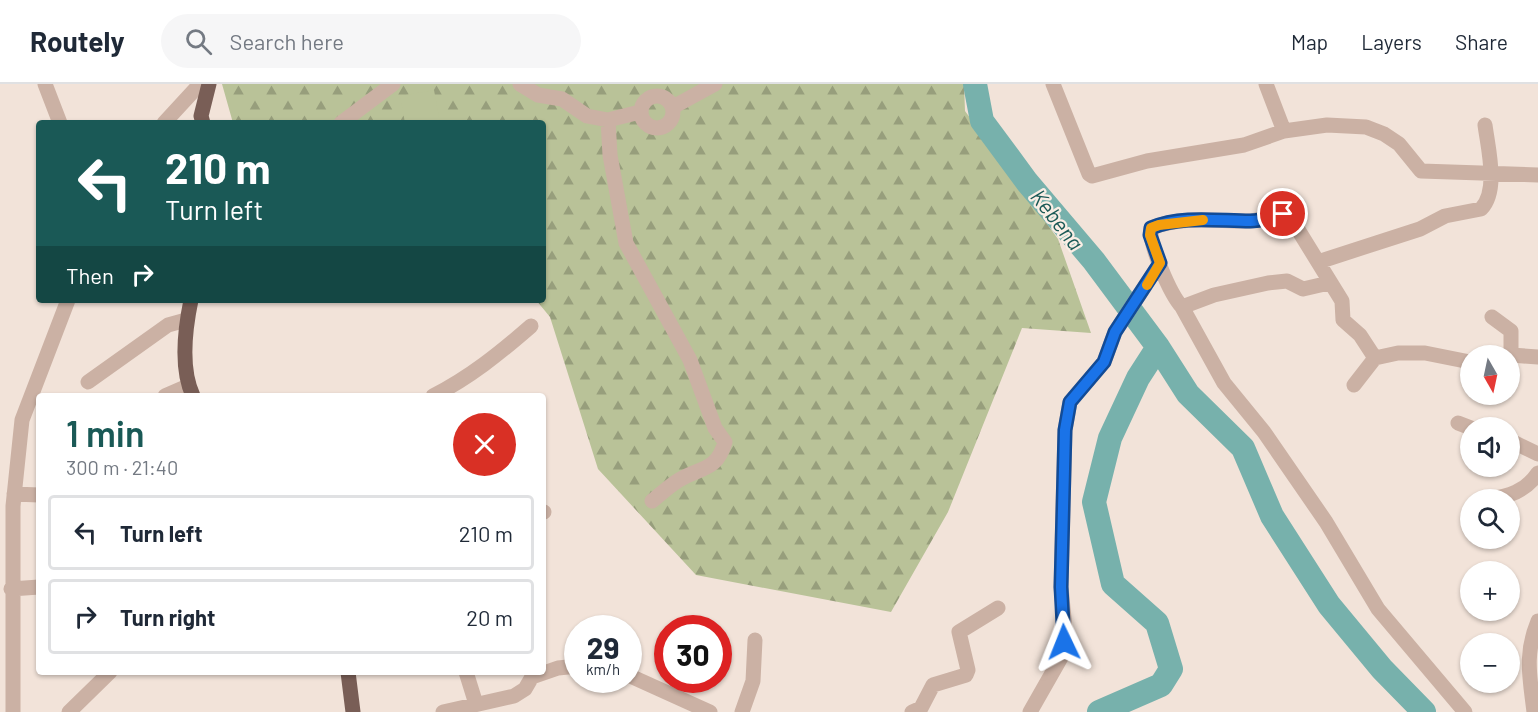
<!DOCTYPE html>
<html lang="en">
<head>
<meta charset="utf-8">
<style>
  body { margin:0; font-family:Barlow,sans-serif; background:#f6f6f7; color:#1f2937; height:100vh; display:flex; flex-direction:column; font-size:22px; white-space:nowrap }
  * { box-sizing:border-box; margin:0 }
  p { font-size:20px; color:#747a83 }
  .icon { flex:none; width:33px; height:33px; fill:none; stroke:currentColor; stroke-width:2; stroke-linecap:round; stroke-linejoin:round }
  .map { position:relative; flex:1; overflow:hidden }
  .panel { position:absolute; left:36px; top:309px; width:510px; height:282px; display:flex; flex-direction:column; background:#fff; border-radius:6px; box-shadow:0 2px 4px #0004 }
  .panel>* { flex:none }
  .hud { position:absolute; left:36px; top:36px; width:510px; height:183px; border-radius:6px; box-shadow:0 2px 4px #0004; background:#1a5956; color:#fff; overflow:hidden }
  .needle { width:39px; rotate:171deg }
  .fabs { position:absolute; left:1460px; top:261px; display:grid; gap:12px }
  .fabs a { display:grid; place-items:center; width:60px; height:60px; border-radius:50%; background:#fff; box-shadow:0 2px 4px #0004; font-size:30px }
  .speed { position:absolute; left:564px; top:531px; display:flex; gap:12px; font-size:30px; font-weight:700; text-align:center }
  .speed>* { display:grid; place-content:center; width:78px; height:78px; border-radius:50%; background:#fff; box-shadow:0 2px 4px #0004; line-height:1 }
  .speed small { font-size:15px; font-weight:400 }
  .speed .limit { border:9px solid #d22; background:#fff; color:#111 }
  .pin { position:absolute; display:grid; place-items:center; width:51px; height:51px; color:#fff; margin:-26px; border:3px solid #fff; border-radius:50%; box-shadow:0 2px 6px #0007 }
  .me { position:absolute; width:66px; margin:-33px; rotate:358deg; stroke-linejoin:round; filter:drop-shadow(0 0 4px #0008) }
  .turn { display:flex; align-items:center; gap:21px; height:126px; padding:0 30px; font-size:27px }
  .turn .icon { width:78px; height:78px; stroke-width:2.5 }
  .turn b { display:block; font-size:42px; line-height:51px }
  .then { display:flex; align-items:center; height:57px; padding:0 30px; background:#0003; gap:12px; font-size:22px }
  .round { display:grid; place-items:center; flex:none; width:63px; height:63px; border-radius:32px; background:#f6f6f7 }
  .overview { display:flex; align-items:center; justify-content:space-between; height:102px; padding:0 30px }
  h1 { font-size:36px; font-weight:600; line-height:45px; color:#1a5956 }
  ul { padding:0; list-style:none }
  li { display:flex; align-items:center; gap:18px; height:75px; margin:0 12px 9px; padding:0 18px; border:3px solid #e0e1e3; border-radius:6px }
  li div { flex:1 }
  li b { display:block; font-size:22px }
  li em { font-style:normal }
  header { display:flex; align-items:center; gap:36px; box-sizing:border-box; height:84px; padding:0 30px; background:#fff; border-bottom:2px solid #e0e1e3 }
  header strong { font-size:28px }
  nav { display:flex; gap:33px; margin-inline-start:auto; font-size:21px }
  .search { width:420px; height:54px; background:#f6f6f7; display:flex; align-items:center; gap:15px; box-sizing:border-box; padding:0 21px; border-radius:33px; color:#747a83; font-size:22px }
  .map>svg:first-child { display:block }
  .forest { fill:url(#forest-firs) }
  .pitch { fill:#b9c298 }
  .lines { fill:none; stroke-linecap:round; stroke-linejoin:round }
  .river { stroke:#77b1ac; stroke-width:24 }
  .minor { stroke:#cbb1a4; stroke-width:15 }
  .major { stroke:#795e56; stroke-width:15 }
  .route-casing { stroke:#114b97; stroke-width:15 }
  .route { stroke:#1a73e8; stroke-width:10 }
  .slow { stroke:#f59e0b; stroke-width:10 }
  .labels { text-anchor:middle; dominant-baseline:central; stroke-width:4.5; stroke-linejoin:round; paint-order:stroke }
  .water-label { font-size:22px; font-style:italic; fill:#1a5956; stroke:#faeee5 }
</style>
</head>
<body>
<header>
<strong>Routely</strong>
<div class="search"><svg class="icon" aria-label="search" viewBox="0 0 24 24"><circle cx="10" cy="10" r="6"/><path d="M15 15l6 6"/></svg>Search here</div>
<nav><a>Map</a><a>Layers</a><a>Share</a></nav>
</header>
<div class="map">
<svg width="1538" height="628" viewBox="0 0 1538 628">
  <defs>
    <pattern id="forest-firs" width="22" height="20" patternUnits="userSpaceOnUse" patternTransform="scale(1.5)"><rect width="22" height="20" fill="#b9c298"/><path d="M5 1l3.5 6h-7zM16 11l3.5 6h-7z" fill="#979e7c"/></pattern>
  </defs>
  <rect width="100%" height="100%" fill="#f2e3d9"/>
  <path class="forest" d="M222,0h742l1,27 93,128 33,94 -69,-5 -74,184 -57,100 -195,-37 -98,-106 -48,-152 -14,-17h7v-177h-310z"/>
  <path class="pitch" d="M434,6l6,33h-35l-5,-27z"/>
  <g class="lines">
    <path class="river" d="M975,0l7,37 45,61 67,79 64,86 30,47 55,54 29,68 57,89 53,64 42,43
      M1099,628l62,-27 10,-16 -14,-46 -44,-39 -19,-82 16,-64 28,-60 20,-31"/>
    <path class="minor" d="M45,0l15,39
      M520,0l18,11 24,4 25,17 21,4 32,-8
      M1053,0l36,90 3,2 55,-15 97,-16 40,-14 43,-6 39,2 18,7 15,10 22,27 117,4
      M1266,0l18,47
      M641 28a16 16 0 1 1 32 0a16 16 0 1 1-32 0Z
      M673,23l42,-23
      M608,36l2,35 16,88 64,117 25,68 10,14c-8,29 -24,25 -46,38 -10,6 -18,14 -27,21
      M164,39l36,-39
      M341,39l52,-39
      M1318,178l102,-33 25,-13 36,-7c18,-18 7,-61 4,-84
      M1329,199l-26,6 -16,-8 -19,2 -54,12 -32,12c-12,-13 -33,-62 -31,-79 31,-13 68,-6 100,-7 13,-1 25,-8 38,-6l53,86 1,19 17,15 15,23 23,-5h27l45,9
      M1182,223l42,76 40,49 62,90 52,87 87,103
      M1492,233l19,14v24l27,2
      M88,298l80,-57 18,-5
      M1354,301l21,-27
      M165,312l23,-10
      M433,312c36,-18 67,-43 98,-70
      M1458,339l13,5
      M1509,356l29,14
      M14,410l25,1
      M1487,416c22,-4 38,-8 51,-27
      M543,428h1
      M11,505l28,-2
      M466,588l10,32
      M628,591l82,37
      M13,628v-206l9,-86 46,-120
      M69,628l41,-40
      M443,628l71,-16 11,-7 7,-12 26,-9 20,-2
      M742,628l11,-31 2,-41
      M912,628l9,-4 12,-23 33,-10 2,-5 -9,-38 39,-24
      M1030,628l33,-58 2,-25 -4,-42 4,-157 5,-28 34,-40 11,-30 45,-69
      M1534,628c-4,-35 -10,-57 4,-91"/>
    <path class="major" d="M203,39l-2,-7 8,-32
      M191,216c-6,29 -11,68 2,96
      M348,588l5,40"/>
  </g>
  <g class="lines">
    <defs>
      <path id="route" d="M1064,558l-3,-55 4,-157 5,-28 34,-40 11,-30 45,-69 -10,-28 1,-7c31,-13 67,-7 99,-7 11,0 23,-4 33,-7"/>
    </defs>
    <use href="#route" class="route-casing"/>
    <use href="#route" class="route"/>
    <path class="slow" d="M1147,201l13,-22 -10,-28 1,-7 8,-3 44,-5"/>
  </g>
  <g class="labels">
    <g class="water-label">
      <text transform="translate(1058 135) rotate(52)">Kebena</text>
    </g>
  </g>
</svg>
<div class="fabs">
<a><svg class="needle" viewBox="-14 -14 28 28"><path d="M0-13l5 13h-10z" fill="#e53935"/><path d="M0 13l5-13h-10z" fill="#747a83"/></svg></a>
<a><svg class="icon" aria-label="sound" viewBox="0 0 24 24"><path d="M4 9h4l5-4v14l-5-4H4zM17 9q2 3 0 6"/></svg></a>
<a><svg class="icon" aria-label="search" viewBox="0 0 24 24"><circle cx="10" cy="10" r="6"/><path d="M15 15l6 6"/></svg></a>
<a>+</a>
<a>−</a>
</div>
<div class="speed"><div>29<small>km/h</small></div><div class="limit">30</div></div>
<div class="pin" style="left:1283px;top:130px;background:#d93025"><svg class="icon" aria-label="arrive" viewBox="0 0 24 24"><path d="M6 21V4h12l-3 4 3 4H6"/></svg></div>
<svg class="me" style="left:1064px;top:558px" viewBox="-20 -20 40 40"><path d="M0-17L14 15 0 8-14 15z" fill="#1a73e8" stroke="#fff" stroke-width="4"/></svg>
<div class="hud">
<div class="turn"><svg class="icon" aria-label="left" viewBox="0 0 24 24"><path d="M17 20v-9H6M10 6l-5 5 5 5"/></svg><div><b>210 m</b>Turn left</div></div>
<div class="then">Then<svg class="icon" aria-label="right" viewBox="0 0 24 24"><path d="M7 20v-9h11M14 6l5 5-5 5"/></svg></div>
</div>
<section class="panel">
<div class="overview"><div><h1>1 min</h1><p>300 m · 21:40</p></div><a class="round" style="background:#d93025;color:#fff"><svg class="icon" aria-label="close" viewBox="0 0 24 24"><path d="M6 6l12 12M18 6L6 18"/></svg></a></div>
<ul>
<li><svg class="icon" aria-label="left" viewBox="0 0 24 24"><path d="M17 20v-9H6M10 6l-5 5 5 5"/></svg><div><b>Turn left</b></div><em>210 m</em></li>
<li><svg class="icon" aria-label="right" viewBox="0 0 24 24"><path d="M7 20v-9h11M14 6l5 5-5 5"/></svg><div><b>Turn right</b></div><em>20 m</em></li>
</ul>
</section>
</div>
</body>
</html>
